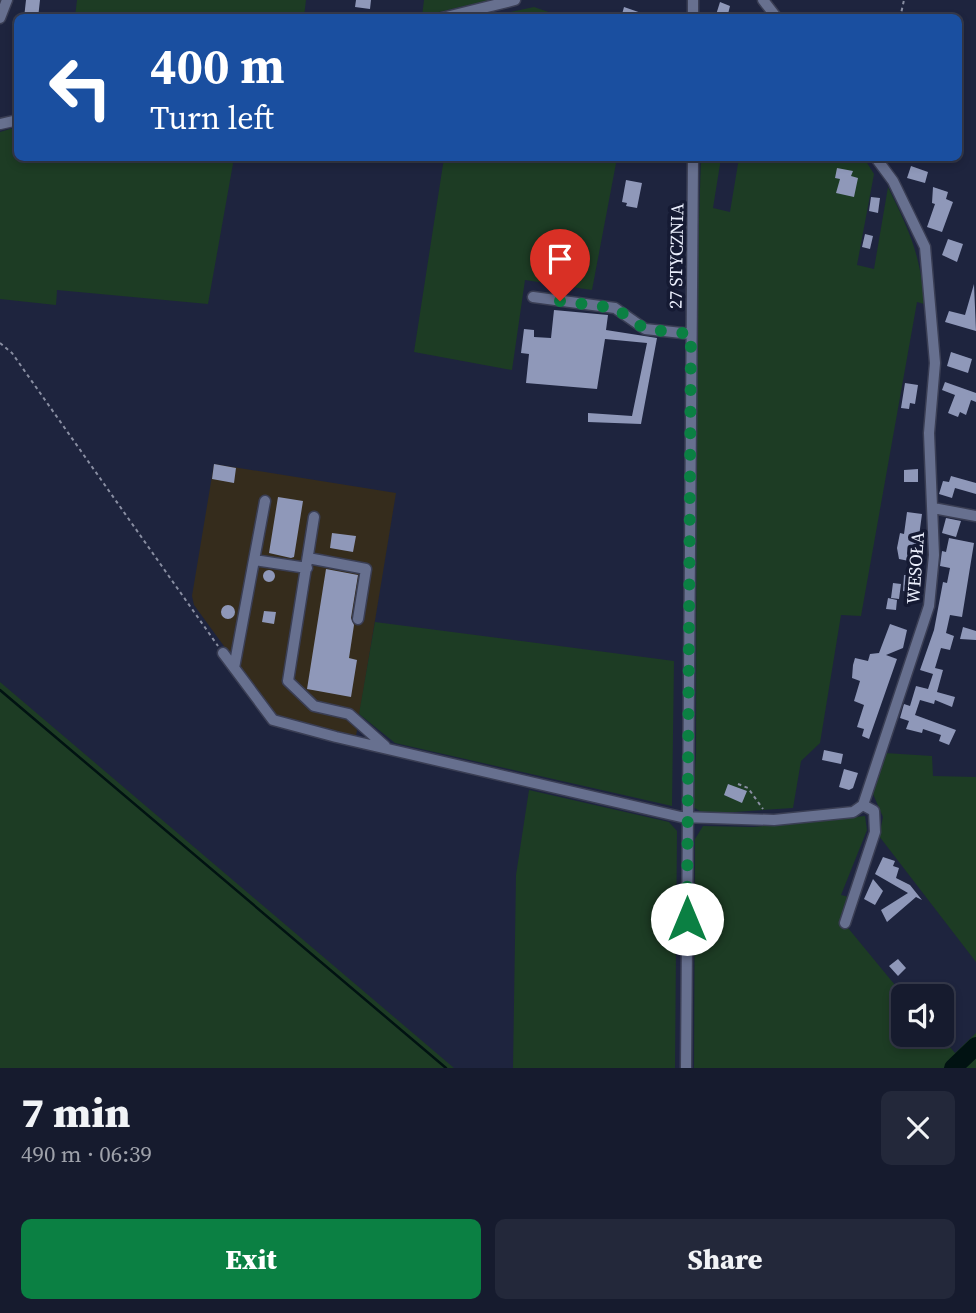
<!DOCTYPE html>
<html lang="en">
<head>
<meta charset="utf-8">
<style>
  body { margin:0; font-family:"Source Serif 4",serif; background:#23283a; color:#f1f3f6; height:100vh; display:flex; flex-direction:column; font-size:26px; white-space:nowrap }
  * { box-sizing:border-box; margin:0 }
  p { font-size:23px; color:#9ea1aa }
  .icon { flex:none; width:38px; height:38px; fill:none; stroke:currentColor; stroke-width:2; stroke-linecap:round; stroke-linejoin:round }
  .map { position:relative; height:1068px; overflow:hidden }
  .sheet { display:flex; flex-direction:column; background:#161b2e; flex:1 }
  .sheet>* { flex:none }
  .hud { position:absolute; left:14px; top:14px; width:948px; height:147px; border-radius:10px; box-shadow:0 4px 10px #0003,0 0 0 2px #35394a; background:#1a4fa0; color:#fff; overflow:hidden }
  .buttons { position:absolute; left:891px; top:984px; display:grid; gap:14px }
  .buttons a { display:grid; place-items:center; width:63px; height:63px; border-radius:10px; background:#161b2e; box-shadow:0 4px 10px #0003,0 0 0 2px #35394a; font-size:35px }
  .pin { position:absolute; display:grid; place-items:center; width:60px; height:60px; color:#fff; margin:-72px -30px; border-radius:50% 50% 50% 0; rotate:-45deg; box-shadow:0 0 7px #0007 }
  .pin .icon { rotate:45deg }
  .me { position:absolute; width:77px; margin:-38px; rotate:0deg; stroke-linejoin:round; filter:drop-shadow(0 0 5px #0008) }
  .turn { display:flex; align-items:center; gap:24px; height:147px; padding:0 21px; font-size:32px }
  .turn .icon { width:91px; height:91px; stroke-width:2.5 }
  .turn b { display:block; font-size:49px; line-height:60px }
  .round { display:grid; place-items:center; flex:none; width:74px; height:74px; border-radius:10px; background:#23283a }
  .head { display:flex; align-items:center; justify-content:space-between; height:119px; padding:0 21px }
  h1 { font-size:42px; font-weight:800; line-height:52px }
  .button { display:flex; gap:14px; margin-top:auto; padding:14px 21px }
  .button a { flex:1; height:80px; border-radius:10px; background:#0b8043; color:#fff; font-size:28px; font-weight:800; line-height:80px; text-align:center }
  .button a+a { background:#23283a; color:#f1f3f6 }
  .map>svg:first-child { display:block }
  .industrial { fill:#352c1c }
  .green { fill:#1d3c24 }
  .lines { fill:none; stroke-linecap:round; stroke-linejoin:round }
  .stream { stroke:#011212; stroke-width:2.5 }
  .river { stroke:#011212; stroke-width:18 }
  .building { fill:#8f98b9 }
  .minor-casing { stroke:#3a3e54; stroke-width:13 }
  .path { stroke:#898ea2; stroke-width:2; stroke-dasharray:3.5 3.5; stroke-linecap:butt }
  .minor { stroke:#67708f; stroke-width:10 }
  .route { stroke:#0b8043; stroke-width:12; stroke-dasharray:0 21.6 }
  .labels { text-anchor:middle; dominant-baseline:central; stroke-width:7; stroke-linejoin:round; paint-order:stroke }
  .street-label { font-size:18px; fill:#ebeffd; stroke:#151a33 }
</style>
</head>
<body>
<div class="map">
<svg width="976" height="1068" viewBox="0 0 976 1068">
  <rect width="100%" height="100%" fill="#1e243e"/>
  <path class="industrial" d="M214,464l182,29 -40,243 -81,-20 -81,-111 -2,-9z"/>
  <path class="green" d="M77,0h229l-2,17h-229z
    M424,0h66l-68,16z
    M534,7l29,10h-76z
    M17,127l1,31h216l-26,146 -151,-14 -1,15 -56,-6v-167z
    M444,158h173l-25,132 -67,-10 -13,90 -98,-18z
    M701,158h20l-8,50 17,4 9,-54h125l10,16 -17,91 17,4 14,-82c21,43 33,68 36,117l-7,-2 -56,314 -20,-1 -21,128 -19,18 -8,47 -88,6 -12,-7 3,-54 1,-472z
    M375,622l299,39 -2,145 -277,-63 -36,-29z
    M0,682l454,386h-454z
    M885,753l47,3 1,20 43,1v185l-97,-126 4,-19 -10,-23z
    M529,790l140,32 8,9 -2,237h-162l3,-193z
    M865,816l2,14 -26,65 16,4 -9,29 56,68 -1,38h36l16,19 21,-20v35h-282l1,-229 8,-13 50,1z"/>
  <g class="lines">
    <path class="stream" d="M0,690l446,378"/>
    <path class="river" d="M953,1068l23,-22"/>
  </g>
  <path class="building" d="M26,0h14l-2,18h-14z
    M356,0h15l-1,9 -15,-2z
    M720,2l10,4 -3,12h-12z
    M624,7l26,9v2h-29z
    M911,166l17,6 -3,11 -18,-5z
    M837,168l16,3 -2,5 7,2 -4,19 -18,-4 4,-14 -5,-1z
    M626,180l16,3 -5,25 -11,-2 1,-3 -5,-1z
    M933,187l15,5 -2,7 7,3 -11,30 -15,-5 8,-23 -3,-1z
    M871,197l9,1 -2,15 -9,-2z
    M865,234l8,2 -3,13 -8,-2z
    M948,239l15,5 -6,18 -15,-7z
    M974,284l2,47 -31,-9 4,-11 16,4z
    M554,310l54,5 -2,15 51,8 -16,86 -53,-2v-9l44,3 15,-73 -42,-4 -8,50 -71,-6 3,-29 -8,-1 3,-24 10,1v7l17,1z
    M951,352l21,7 -4,14 -21,-7z
    M945,382l31,11v9l-5,-2 -5,15 -6,-3 -2,5 -10,-4 7,-18 -13,-5z
    M905,383l13,2 -3,19 -5,-1 -1,6 -8,-1z
    M214,464l22,4 -2,15 -22,-4z
    M918,469v13h-14v-12z
    M951,476l25,7v11l-21,-6 -3,10 -13,-4 4,-13 6,1z
    M278,497l25,4 -9,56 -3,1 -22,-5z
    M907,512l15,2 -5,37 -7,-1 -1,11 -10,-2 -2,-11 3,-15 4,1z
    M946,518l15,3 -5,16 -14,-4z
    M332,533l24,3 -3,16 -23,-4z
    M949,538l25,5 -12,74 -12,-2 -4,18 8,3 -4,14 -9,-2 -6,20 8,2 -6,22 18,5 -3,10 -17,-7 -1,4 -14,-4 -5,15 41,15 -7,15 -10,-4 2,-6 -18,-6 -1,4 -16,-4 3,-8 -9,-3 4,-14 6,2 6,-20 12,3 5,-15 -13,-4 14,-40 9,-48 4,1 3,-15 -10,-2 2,-15 4,1z
    M326,569l32,6 -7,43 3,7 -5,33 8,2 -6,37 -44,-8z
    M263 576a6 6 0 1 1 12 0a6 6 0 1 1-12 0Z
    M904,575l19,2 -2,16 -18,-2z
    M893,583l8,1 -2,15 -8,-1z
    M888,598l9,2 -1,10 -10,-1z
    M221 612a7 7 0 1 1 14 0a7 7 0 1 1-14 0Z
    M264,611l12,1 -2,12 -12,-2z
    M890,624l17,6 -4,18 -17,7 11,4 -28,80 -7,-3 2,-7 -7,-2 7,-22 -10,-4 6,-20 -8,-3 1,-13 2,-7 13,3 2,-7 9,-1z
    M963,627l13,4v9l-16,-1z
    M824,750l19,4 -2,10 -19,-4z
    M844,769l14,4 -5,15 -4,2 -10,-3z
    M728,784l19,7 -5,12 -18,-8z
    M883,857l12,4 -2,5 6,2 -3,10 14,7 12,15 -6,-3 -29,25 -6,-12 27,-17 -33,-19z
    M873,879l10,12 -8,14 -11,-6z
    M898,959l8,9 -8,8 -9,-10z"/>
  <g class="lines">
    <defs>
      <path id="minor" d="M763,0l14,18
        M0,18l7,-18
        M442,18l73,-18
        M693,18v-18
        M0,124l18,-4
        M533,297l82,11 30,21 46,5
        M265,501l-11,59 53,8
        M933,508l43,8
        M314,517l-26,164 26,25 35,8 36,32
        M308,558l58,11 -8,50
        M223,653l50,67 63,17 345,80 93,3 79,-8 10,-7 66,-199 5,-51 -5,-122 6,-70 -10,-116 -32,-66 -17,-23
        M234,668l20,-108
        M845,923l30,-91 -1,-21 -11,-6
        M686,1068l7,-910"/>
    </defs>
    <use href="#minor" class="minor-casing"/>
    <path class="path" d="M423,18l11,-3
      M900,18l4,-18
      M0,343l12,10 206,293
      M738,784l10,4 15,21"/>
    <use href="#minor" class="minor"/>
  </g>
  <g class="lines">
    <path class="route" d="M560,301l55,7 30,21 46,5 -4,585"/>
  </g>
  <g class="labels">
    <g class="street-label">
      <text transform="translate(676 256) rotate(-89)">27 STYCZNIA</text>
      <text transform="translate(915 568) rotate(-86)">WESOŁA</text>
    </g>
  </g>
</svg>
<div class="buttons">
<a><svg class="icon" aria-label="sound" viewBox="0 0 24 24"><path d="M4 9h4l5-4v14l-5-4H4zM17 9q2 3 0 6"/></svg></a>
</div>
<div class="pin" style="left:560px;top:301px;background:#d93025"><svg class="icon" aria-label="arrive" viewBox="0 0 24 24"><path d="M6 21V4h12l-3 4 3 4H6"/></svg></div>
<svg class="me" style="left:687px;top:919px" viewBox="-20 -20 40 40"><circle r="19" fill="#fff"/><path d="M0-13L10 11 0 6-10 11z" fill="#0b8043"/></svg>
<div class="hud">
<div class="turn"><svg class="icon" aria-label="left" viewBox="0 0 24 24"><path d="M17 20v-9H6M10 6l-5 5 5 5"/></svg><div><b>400 m</b>Turn left</div></div>
</div>
</div>
<section class="sheet">
<div class="head"><div><h1>7 min</h1><p>490 m · 06:39</p></div><a class="round"><svg class="icon" aria-label="close" viewBox="0 0 24 24"><path d="M6 6l12 12M18 6L6 18"/></svg></a></div>
<div class="button"><a>Exit</a><a>Share</a></div>
</section>
</body>
</html>
